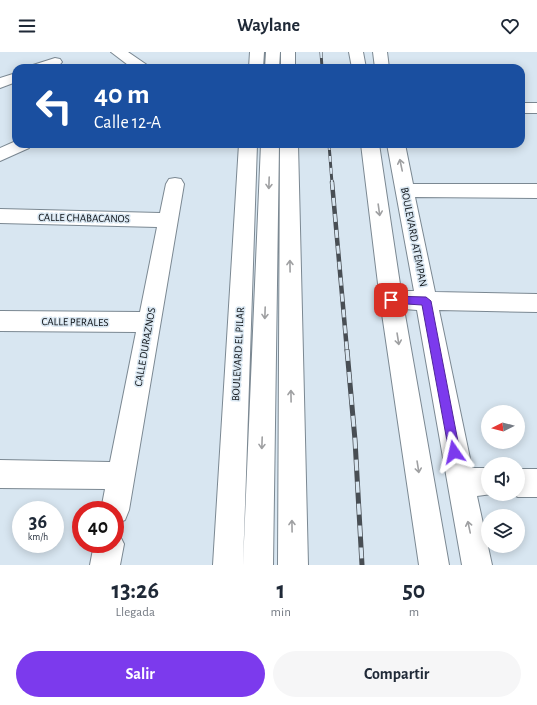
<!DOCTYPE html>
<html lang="es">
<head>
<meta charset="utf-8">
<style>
  body { margin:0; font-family:"Alegreya Sans",sans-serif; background:#f6f6f7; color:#1f2937; height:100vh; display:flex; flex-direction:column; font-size:15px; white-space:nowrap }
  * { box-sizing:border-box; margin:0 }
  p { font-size:13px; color:#747a83 }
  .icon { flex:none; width:22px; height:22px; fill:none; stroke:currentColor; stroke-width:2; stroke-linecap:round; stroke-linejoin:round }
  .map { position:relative; height:513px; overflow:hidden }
  .details { display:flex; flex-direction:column; background:#fff; flex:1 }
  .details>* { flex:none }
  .banner { position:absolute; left:12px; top:12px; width:513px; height:84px; border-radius:12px; box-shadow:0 2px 10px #0003; background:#1a4fa0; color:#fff; overflow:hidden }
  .needle { width:26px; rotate:264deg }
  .controls { position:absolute; left:481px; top:353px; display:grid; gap:8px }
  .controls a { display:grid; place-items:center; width:44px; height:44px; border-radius:50%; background:#fff; box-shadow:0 2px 10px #0003; font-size:20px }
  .speed { position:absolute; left:12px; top:449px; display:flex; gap:8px; font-size:20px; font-weight:700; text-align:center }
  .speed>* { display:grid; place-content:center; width:52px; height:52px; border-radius:50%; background:#fff; box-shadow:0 2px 10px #0003; line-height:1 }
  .speed small { font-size:10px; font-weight:400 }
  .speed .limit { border:6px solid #d22; background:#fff; color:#111 }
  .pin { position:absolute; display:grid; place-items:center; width:34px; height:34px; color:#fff; margin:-17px; border-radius:8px; box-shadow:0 2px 6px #0006 }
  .me { position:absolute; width:44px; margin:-22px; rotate:349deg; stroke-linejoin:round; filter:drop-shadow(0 0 3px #0008) }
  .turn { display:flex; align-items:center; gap:14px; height:84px; padding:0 16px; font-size:18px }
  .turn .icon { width:52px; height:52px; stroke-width:2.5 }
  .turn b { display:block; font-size:28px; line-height:34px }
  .eta { display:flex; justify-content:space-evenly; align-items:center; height:68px; text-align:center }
  .eta b { font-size:24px; font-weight:700; line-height:28px }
  .button { display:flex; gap:8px; margin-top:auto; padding:8px 16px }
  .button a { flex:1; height:46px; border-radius:24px; background:#7c3aed; color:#fff; font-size:16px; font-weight:700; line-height:46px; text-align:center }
  .button a+a { background:#f6f6f7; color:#1f2937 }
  header { display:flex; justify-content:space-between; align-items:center; height:52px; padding:0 16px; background:#fff; font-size:18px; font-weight:700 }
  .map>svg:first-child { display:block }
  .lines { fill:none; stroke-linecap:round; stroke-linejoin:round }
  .minor-casing { stroke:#7b8892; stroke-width:2 }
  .minor { fill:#fff; fill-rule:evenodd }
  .rail-far2-casing { stroke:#484e54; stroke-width:3 }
  .rail-far1-casing { stroke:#484e54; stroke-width:4.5 }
  .rail-casing { stroke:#484e54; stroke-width:5 }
  .rail-far2 { stroke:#d8e6f1; stroke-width:2; stroke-dasharray:6; stroke-linecap:butt }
  .rail-far1 { stroke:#d8e6f1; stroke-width:3; stroke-dasharray:8; stroke-linecap:butt }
  .rail { stroke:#d8e6f1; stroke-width:3.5; stroke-dasharray:11; stroke-linecap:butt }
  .oneway { stroke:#9fa0a2 }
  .route { fill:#7c3aed; stroke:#51269a }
  .labels { text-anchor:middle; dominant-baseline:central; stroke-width:3; stroke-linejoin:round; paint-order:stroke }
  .street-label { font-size:11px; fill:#0e1216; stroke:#d8e6f1 }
</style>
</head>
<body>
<header><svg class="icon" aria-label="menu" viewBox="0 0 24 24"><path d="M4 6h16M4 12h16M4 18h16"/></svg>Waylane<svg class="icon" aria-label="heart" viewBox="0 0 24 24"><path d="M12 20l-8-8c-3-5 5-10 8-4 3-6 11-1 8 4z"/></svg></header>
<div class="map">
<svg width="537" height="513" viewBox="0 0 537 513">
  <rect width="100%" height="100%" fill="#d8e6f1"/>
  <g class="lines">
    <defs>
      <path id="minor" d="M111,0h17l19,13 2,3h-17z
        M250,0h14l-1,16h-14z
        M266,0h14l-1,16h-14z
        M281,0h14v16h-14z
        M349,0h14l3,16h-14z
        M373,0h14l2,16h-14z
        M55,6l5,1 2,3c-6,9 -22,6 -31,6l2,-3z
        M16,21v9l-16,6v-10z
        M521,51h16v10h-16z
        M16,89v3h16l-3,4 -29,13v-13z
        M239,92h18l-14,421h-30z
        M261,92h18l-6,421h-30z
        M280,92h18l10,421h-30z
        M361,92h18l22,147h13l-27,-147h18l8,40h124v14l-122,-1 20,95 102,2v18l-98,-2 33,158h16v26h4l-15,2 15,69h-30l-45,-255 -13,-1 45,256h-30l-39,-265z
        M175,126l6,1 3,5 -55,326 -4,10 -10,4v-14h-14l4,-21 -105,-1v-28l110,2 26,-130 -136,-1v-20l140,1 17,-85 -157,-4v-14l160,4 6,-29 3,-5z
        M518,417h19v28h-19l-6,-3h6z
        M115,480l4,2 5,10 -4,21h-30l4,-21h21z"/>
    </defs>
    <use href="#minor" class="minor-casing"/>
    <use href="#minor" class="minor"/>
    <defs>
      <path id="rail-far2" d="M321,0l1,16
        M329,92l3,39"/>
      <path id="rail-far1" d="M332,130l15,169"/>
      <path id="rail" d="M347,298l8,90 7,125"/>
    </defs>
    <use href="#rail-far2" class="rail-far2-casing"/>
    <use href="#rail-far1" class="rail-far1-casing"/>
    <use href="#rail" class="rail-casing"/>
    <use href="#rail-far2" class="rail-far2"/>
    <use href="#rail-far1" class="rail-far1"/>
    <use href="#rail" class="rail"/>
  </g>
  <defs><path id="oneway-shaft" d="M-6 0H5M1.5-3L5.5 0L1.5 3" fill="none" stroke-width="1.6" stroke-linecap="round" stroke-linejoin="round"/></defs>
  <g class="oneway">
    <use href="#oneway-shaft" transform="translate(401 113) rotate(-102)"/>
    <use href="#oneway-shaft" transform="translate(269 131) rotate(92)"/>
    <use href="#oneway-shaft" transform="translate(379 158) rotate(82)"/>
    <use href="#oneway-shaft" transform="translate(290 214) rotate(-91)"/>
    <use href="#oneway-shaft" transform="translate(265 261) rotate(92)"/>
    <use href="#oneway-shaft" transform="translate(398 287) rotate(81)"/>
    <use href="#oneway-shaft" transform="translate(291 344) rotate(-91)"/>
    <use href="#oneway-shaft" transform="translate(262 391) rotate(92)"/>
    <use href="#oneway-shaft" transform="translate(418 415) rotate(81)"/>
    <use href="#oneway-shaft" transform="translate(292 474) rotate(-91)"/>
    <use href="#oneway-shaft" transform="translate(469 475) rotate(-102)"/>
  </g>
  <path class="route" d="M391,244l35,1 5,4 29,151 -2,4 -4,1 -3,-1 -2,-4 -27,-147 -31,-2 -4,-3z"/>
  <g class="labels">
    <g class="street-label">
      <text transform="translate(84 166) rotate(1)">CALLE CHABACANOS</text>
      <text transform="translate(414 185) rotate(79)">BOULEVARD ATEMPAN</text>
      <text transform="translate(75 270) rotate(1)">CALLE PERALES</text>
      <text transform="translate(145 295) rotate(-80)">CALLE DURAZNOS</text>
      <text transform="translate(238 302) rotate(-87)">BOULEVARD EL PILAR</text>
    </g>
  </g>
</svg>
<div class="controls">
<a><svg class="needle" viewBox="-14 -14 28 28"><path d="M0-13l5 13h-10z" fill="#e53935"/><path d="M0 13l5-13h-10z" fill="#747a83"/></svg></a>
<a><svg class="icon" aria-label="sound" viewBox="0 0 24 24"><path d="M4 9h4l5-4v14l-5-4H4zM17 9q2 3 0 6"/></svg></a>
<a><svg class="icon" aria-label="layers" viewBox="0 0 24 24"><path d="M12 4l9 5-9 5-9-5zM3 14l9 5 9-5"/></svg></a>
</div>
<div class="speed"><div>36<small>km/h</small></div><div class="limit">40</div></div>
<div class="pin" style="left:391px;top:248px;background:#d93025"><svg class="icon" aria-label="arrive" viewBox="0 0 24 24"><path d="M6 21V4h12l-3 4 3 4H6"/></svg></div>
<svg class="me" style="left:454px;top:400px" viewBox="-20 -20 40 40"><path d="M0-17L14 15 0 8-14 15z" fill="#7c3aed" stroke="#fff" stroke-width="4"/></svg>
<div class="banner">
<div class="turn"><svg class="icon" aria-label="left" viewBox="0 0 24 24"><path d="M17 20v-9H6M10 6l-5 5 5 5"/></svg><div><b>40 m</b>Calle 12-A</div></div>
</div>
</div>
<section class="details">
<div class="eta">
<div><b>13:26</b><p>Llegada</p></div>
<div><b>1</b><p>min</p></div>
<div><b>50</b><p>m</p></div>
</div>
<div class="button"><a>Salir</a><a>Compartir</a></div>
</section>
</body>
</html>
